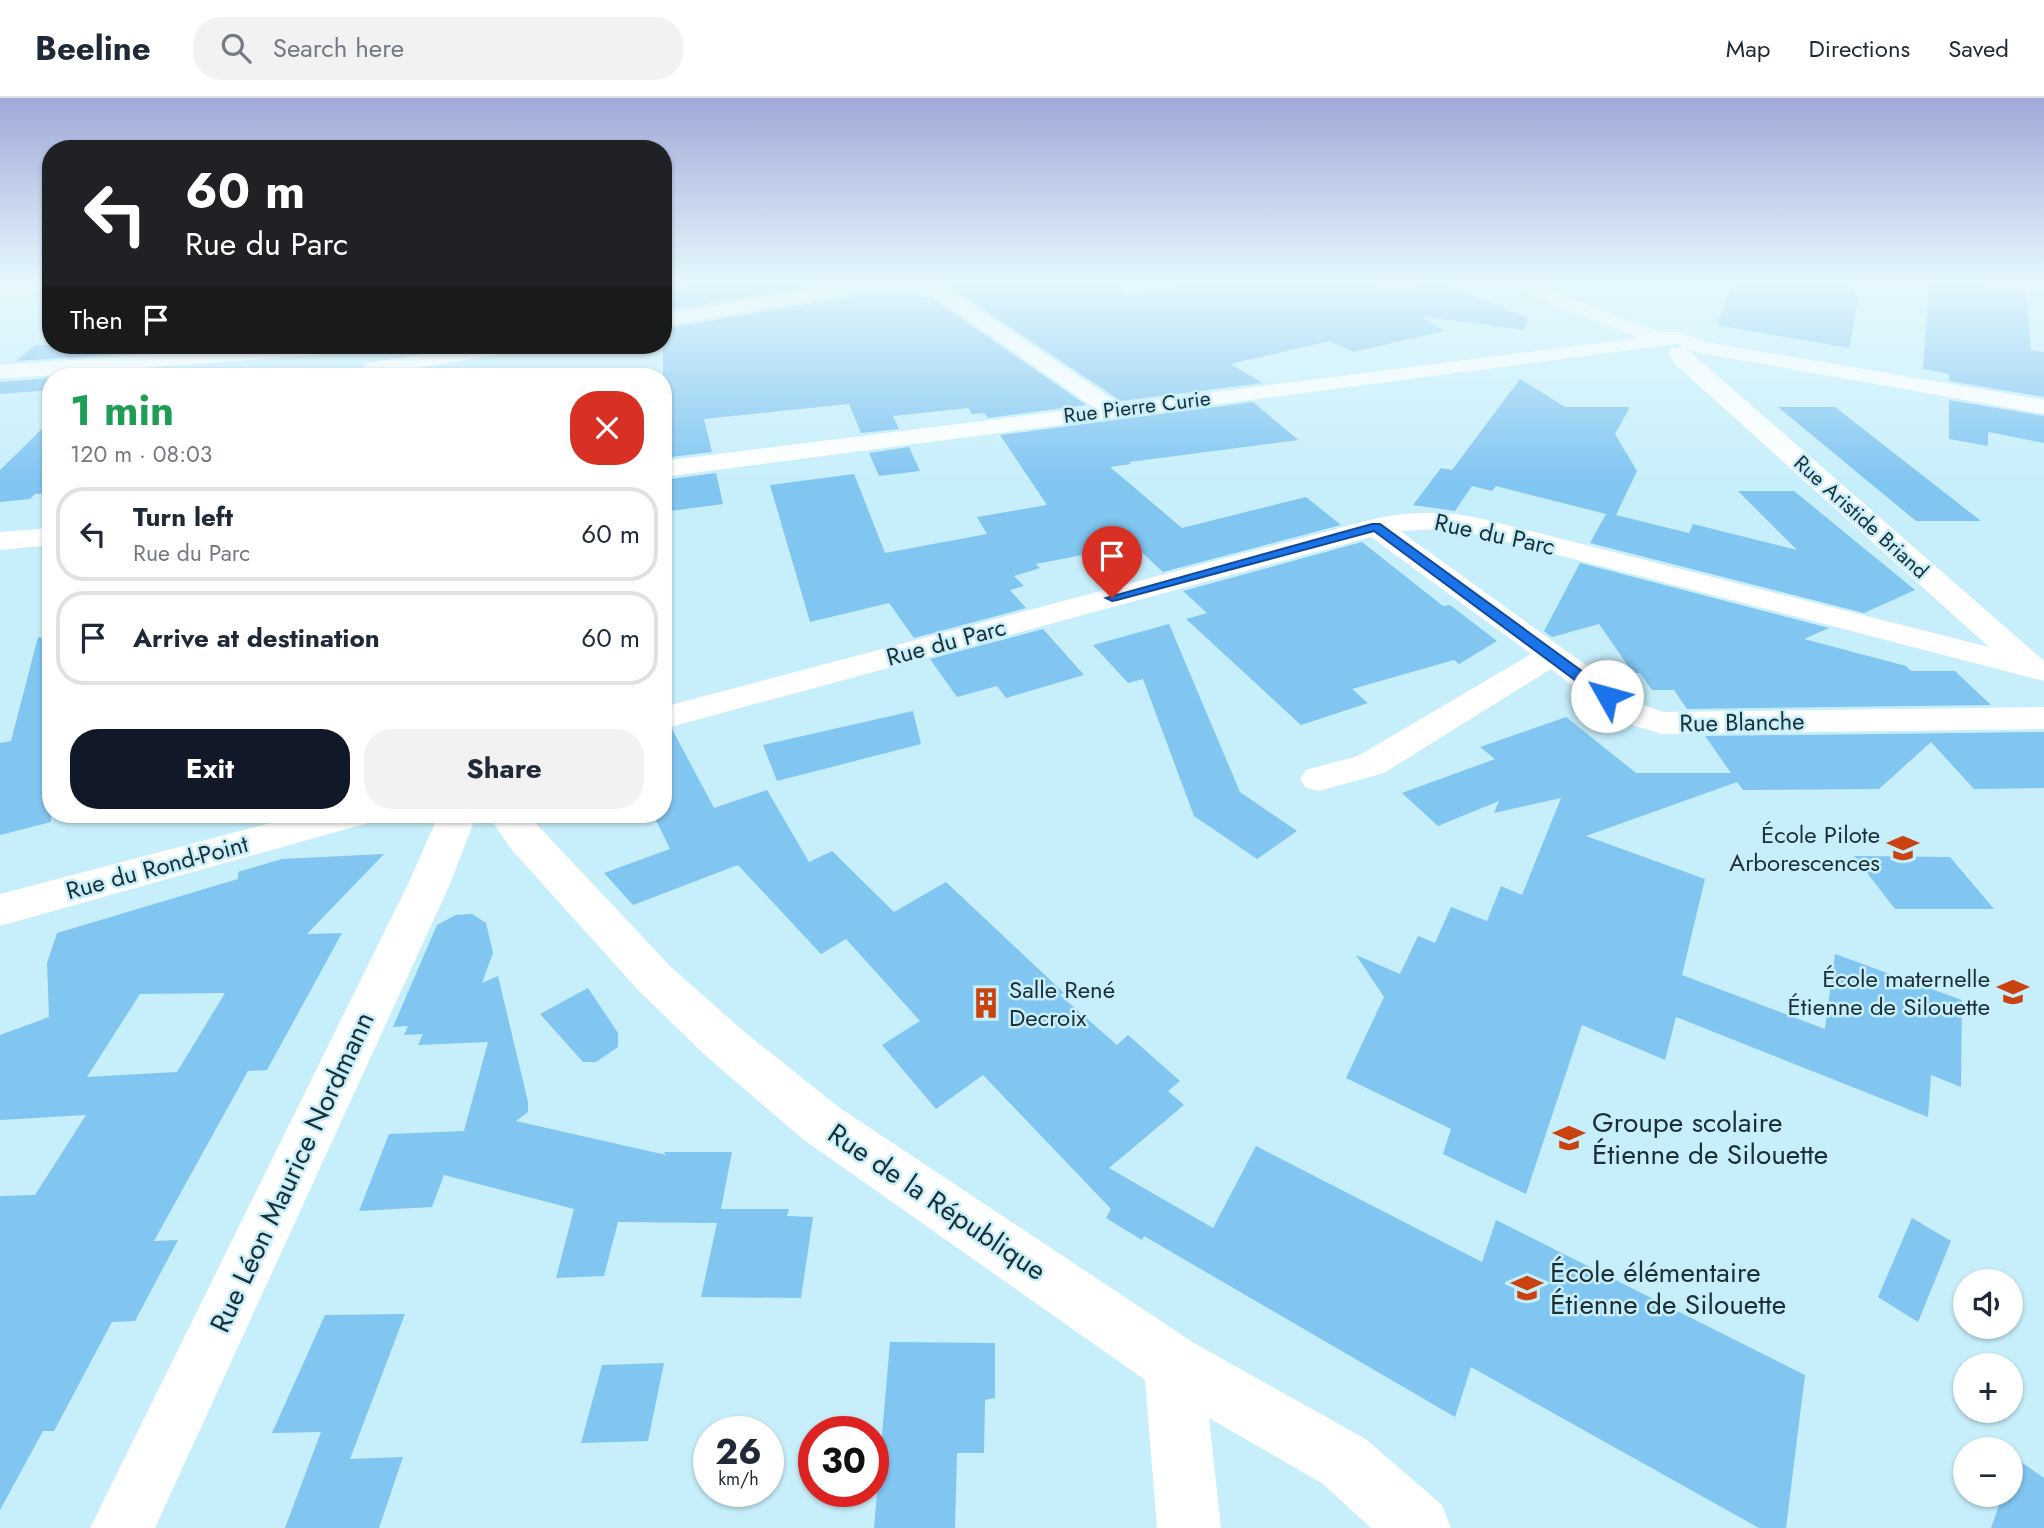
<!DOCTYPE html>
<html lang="en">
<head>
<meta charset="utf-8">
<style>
  body { margin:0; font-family:Jost,sans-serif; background:#f2f2f3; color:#1f2937; height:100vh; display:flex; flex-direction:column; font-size:26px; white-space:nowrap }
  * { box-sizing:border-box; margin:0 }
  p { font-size:23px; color:#747a83 }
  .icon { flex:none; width:38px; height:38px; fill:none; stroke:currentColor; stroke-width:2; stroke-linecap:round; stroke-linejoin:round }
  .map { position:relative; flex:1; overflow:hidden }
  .details { position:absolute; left:42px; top:270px; width:630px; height:455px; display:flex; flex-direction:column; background:#fff; border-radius:28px; box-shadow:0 2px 5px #0004 }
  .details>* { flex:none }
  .top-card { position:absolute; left:42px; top:42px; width:630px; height:214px; border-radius:28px; box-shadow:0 2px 5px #0004; background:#202124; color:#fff; overflow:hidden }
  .tools { position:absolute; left:1953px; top:1171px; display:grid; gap:14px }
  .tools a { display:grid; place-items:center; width:70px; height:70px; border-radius:50%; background:#fff; box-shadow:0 2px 5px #0004; font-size:35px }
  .speed { position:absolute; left:693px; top:1318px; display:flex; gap:14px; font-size:35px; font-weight:700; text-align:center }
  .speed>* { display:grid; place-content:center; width:91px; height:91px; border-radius:50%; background:#fff; box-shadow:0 2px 5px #0004; line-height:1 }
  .speed small { font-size:18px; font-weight:400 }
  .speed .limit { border:10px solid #d22; background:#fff; color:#111 }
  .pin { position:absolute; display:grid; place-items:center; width:60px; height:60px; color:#fff; margin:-72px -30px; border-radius:50% 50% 50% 0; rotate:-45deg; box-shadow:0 0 7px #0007 }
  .pin .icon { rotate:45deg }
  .me { position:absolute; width:77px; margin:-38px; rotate:308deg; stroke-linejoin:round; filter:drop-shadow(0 0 5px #0008) }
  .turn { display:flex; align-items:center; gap:24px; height:147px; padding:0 28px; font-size:32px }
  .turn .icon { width:91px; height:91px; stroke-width:2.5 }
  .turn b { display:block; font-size:49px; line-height:60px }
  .then { display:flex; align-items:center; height:66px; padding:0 28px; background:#0003; gap:14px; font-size:26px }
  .round { display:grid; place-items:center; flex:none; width:74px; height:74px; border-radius:28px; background:#f2f2f3 }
  .headline { display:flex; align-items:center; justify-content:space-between; height:119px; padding:0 28px }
  h1 { font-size:42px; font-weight:700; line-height:52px; color:#1e9e55 }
  .action { display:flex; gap:14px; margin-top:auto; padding:14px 28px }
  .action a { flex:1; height:80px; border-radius:28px; background:#111827; color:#fff; font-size:28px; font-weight:700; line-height:80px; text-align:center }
  .action a+a { background:#f2f2f3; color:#1f2937 }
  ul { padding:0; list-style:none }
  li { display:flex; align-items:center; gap:21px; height:94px; margin:0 14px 10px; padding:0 14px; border:4px solid #e0e1e3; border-radius:28px }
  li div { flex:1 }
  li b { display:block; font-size:26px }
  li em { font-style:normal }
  header { display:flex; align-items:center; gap:42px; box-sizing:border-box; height:98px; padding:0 35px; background:#fff; border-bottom:2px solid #e0e1e3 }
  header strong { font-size:33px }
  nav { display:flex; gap:38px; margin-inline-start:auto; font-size:24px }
  .search { width:490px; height:63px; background:#f2f2f3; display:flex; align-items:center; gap:18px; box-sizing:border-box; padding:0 24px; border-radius:28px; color:#747a83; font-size:26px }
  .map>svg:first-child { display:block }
  .building { fill:#81c5f1; fill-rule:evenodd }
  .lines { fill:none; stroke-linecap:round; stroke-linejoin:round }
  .minor { fill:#fff; fill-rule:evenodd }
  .route { fill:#1a73e8; stroke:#114b97; stroke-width:2 }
  .labels { text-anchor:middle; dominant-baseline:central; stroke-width:5; stroke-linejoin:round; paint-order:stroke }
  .far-street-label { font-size:21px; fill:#1b2f35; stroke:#c7effb }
  .street-label { font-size:24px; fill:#1b2f35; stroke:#c7effb }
  .poi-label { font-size:24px; fill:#1b2f35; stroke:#c7effb; text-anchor:end }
  .near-poi-label { font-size:28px; fill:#1b2f35; stroke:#c7effb; text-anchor:start }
  .near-street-label { font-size:28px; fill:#1b2f35; stroke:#c7effb }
</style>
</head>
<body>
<header>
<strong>Beeline</strong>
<div class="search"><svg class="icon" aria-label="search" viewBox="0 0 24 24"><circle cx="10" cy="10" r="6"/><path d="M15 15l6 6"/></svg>Search here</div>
<nav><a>Map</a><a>Directions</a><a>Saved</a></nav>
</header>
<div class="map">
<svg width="2044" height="1430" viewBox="0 0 2044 1430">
  <rect width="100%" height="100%" fill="#c7effb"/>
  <path class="building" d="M718,183h121l-176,30v-21z
    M930,183h192l2,16 80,-16h161l20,12 54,-12 89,37 -3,12 -104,-14 23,15 -91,21 -23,-11 -100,23 33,19 -142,18 -174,-116z
    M1734,183h118l2,15 5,1 -10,51 -132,-23z
    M1929,183h27l70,12 5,57 13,2v45l-95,-16v-7l-26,-5z
    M902,195l30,5 154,107 -98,13 -4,-5 -12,1 -4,-6 -75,8 6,13 -38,4 -12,-29 -145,15 8,33 -49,6v-129l192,-33z
    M35,247h85l-10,10 -94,6z
    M51,280v12l-51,4v-12z
    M1520,281l45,28h65l-15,27 22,37 -21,44 73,18 4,-9 104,26 -59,-59h56l121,99 -51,23 -274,-70 16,-29 -110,-28 -4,5 -20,-5 -17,25 -42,-6 28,-37 11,2z
    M1949,302l95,16v27l-56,-11v14l-39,-7z
    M1253,304l45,38 -169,22 2,2 -21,3 72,61 124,-31 35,28 -178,47 -29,-27 -98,19 4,4 -26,8 10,10 -14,4 16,18 -112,30 -25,-35 -79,19 -40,-137 84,-11 31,79 102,-19 -10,-17 70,-12 -47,-70z
    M1778,309h57l146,114h-65z
    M51,322v73l-16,1 -5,5 -30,3v-32z
    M909,349l11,24 -41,5 -10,-23z
    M716,375l7,31 -60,8v-32z
    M1362,444l81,64 7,-1 47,36 -38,23 -5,-4 -102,29 16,14 -67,22 -115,-106 21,-6 -24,-22z
    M1580,465l249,65 -25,11 102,27 5,5h44l36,34 -304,4 -13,-19h-22l-12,-17h-7l-34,-49 -47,13 -8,-6z
    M1169,526l71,168 57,39 -40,28 -63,-43 -51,-137 -15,4 -35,-38z
    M1043,531l41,46 -78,23 -9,-12 -40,11 -27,-38z
    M38,539l13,2v183l-51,13v-92l11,-2z
    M913,613l8,33 -144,37 -14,-36z
    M1566,619l70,56h95l-26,-37 339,-4v56l-70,1 -43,-47 -52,47 -136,1 -6,-8 -151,54 119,43 -23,96 143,54 10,-75 127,46 -1,87 -30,-12 -3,42 -252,-100 -11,43 -83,-35 -56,169 -83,-40 8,-25 -105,-51 38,-81 -28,-42 44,19 18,-38 17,7 16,-36 36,14 14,-35 21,9 39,-97 -67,15 5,-12 -61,25 -36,-33 93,-34 -15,-12z
    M672,631l42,79 53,-18 42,72 23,-11 62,61 52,-30 118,111 -4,2 57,50 11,-10 52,46 -12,10 16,14 -75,63 104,60 43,-82 226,116 14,-42 309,155 -19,153h-27l-288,-161 -16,50 -311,-181 -2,4 -36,-22 5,-9 -128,-134 -47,34 -54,-64 38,-24 -74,-82 -25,15 -83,-89 -105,40 -29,-32 66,-24 -17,-35h10v-83z
    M384,756l-77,80 35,-1 -75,137 -19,1 -94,170 24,-1 -43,81 -23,1 -58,109h-11l-43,79v-314l35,-1 51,-80 -86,5v-85l49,-18 -2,-54 10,-30 181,-54v-7l44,-13zM225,895l-48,79 -90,5 53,-83z
    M1854,758l96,1 44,52h-99z
    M472,816l14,9 7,30 -11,30 16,-7 30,126v10l-12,9 150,34 -2,-3h68l-11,57h68l-2,7 26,1 -12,81 -100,-1 16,-74 -99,-1 -14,54 -48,2 18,-69 -130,-34 -12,32 -73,4 30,-77 75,-3 24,-89 -70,3 5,-11 -19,1 4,-9 -15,1 44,-102 19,-10z
    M588,890l30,45v14l-22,15h-13l-43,-48z
    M1912,1120l39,23 -33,81 -40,-25z
    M405,1216l-55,145 53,-2 -24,71h-94l36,-96 -49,1 53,-118z
    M890,1244l105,1v55l-10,2 -1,53h-27l-2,75h-81z
    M664,1265l-16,78 -67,2 21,-78z
    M2015,1360l29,20v50h-53l12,-34h8v-24z"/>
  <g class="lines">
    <path class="minor" d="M51,183v12l-51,3v-12z
      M855,183h62l29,6 174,117 518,-66 -134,-53 -2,-4h26l131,51h22l25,10 338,58v14l-344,-61 -13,-4 357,312v20l-563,-146 -39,-6 -42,2 240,173 24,8 380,-5v22l-382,5 -46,-14 -65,-51 -167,104 -65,18 -13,-3 -6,-9 6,-9 52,-14 173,-102 -160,-117 -708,192v-22l703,-186c40,-10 77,-11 117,-2l506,128 -313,-282 -8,-12 3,-5h14l-8,-4 -1014,133v-16l430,-54 -160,-111 -31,-6 -47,3 -192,33v-12z
      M1994,183h50v12l-41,-6z
      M282,247h95l-3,5 -8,1 -366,28v-14z
      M479,247h48l-3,5 -8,1 -142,25 -8,-2 -3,-5 3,-5 8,-2z
      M51,430v17l-51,5v-18z
      M305,716h68l-5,9 -368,103v-32z
      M439,716h38l-27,70 -295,644h-65l318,-644z
      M487,716h40l144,153 71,63 98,78 354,235 173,97 75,65 9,23h-80l-48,-44 -114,-66 12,110h-64l-12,-148 -341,-240 -96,-82 -69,-67 -128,-142z"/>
  </g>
  <linearGradient id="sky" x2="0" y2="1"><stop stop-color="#a0a9d9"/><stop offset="0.48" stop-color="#e6f8fd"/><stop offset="1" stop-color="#e6f8fd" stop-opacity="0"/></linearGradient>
  <rect width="2044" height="383" fill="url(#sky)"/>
  <path class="route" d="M1372,426h8l232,169v7h-10l-228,-169 -257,69 -5,1 -6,-3z"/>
  <defs>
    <symbol id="school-bare" viewBox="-9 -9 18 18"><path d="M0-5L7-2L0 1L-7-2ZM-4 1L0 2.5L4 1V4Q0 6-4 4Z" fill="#c9420f" stroke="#c7effb" stroke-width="2.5" paint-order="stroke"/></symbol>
    <symbol id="building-bare" viewBox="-9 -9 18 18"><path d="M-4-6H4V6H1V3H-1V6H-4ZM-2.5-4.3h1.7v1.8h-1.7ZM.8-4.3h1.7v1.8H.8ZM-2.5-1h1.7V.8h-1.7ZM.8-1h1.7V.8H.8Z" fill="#c9420f" stroke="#c7effb" stroke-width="2.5" paint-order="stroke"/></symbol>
  </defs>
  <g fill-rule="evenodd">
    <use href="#school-bare" x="1881" y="728" width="44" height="44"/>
    <use href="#school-bare" x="1991" y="872" width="44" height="44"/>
    <use href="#building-bare" x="964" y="883" width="44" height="44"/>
    <use href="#school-bare" x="1547" y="1018" width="44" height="44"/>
    <use href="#school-bare" x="1505" y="1168" width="44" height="44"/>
  </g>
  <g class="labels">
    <g class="far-street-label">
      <text transform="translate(1137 309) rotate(-7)">Rue Pierre Curie</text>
      <text transform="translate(1861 419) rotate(42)">Rue Aristide Briand</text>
    </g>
    <g class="street-label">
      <text transform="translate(1495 436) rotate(12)">Rue du Parc</text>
      <text transform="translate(946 544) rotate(-15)">Rue du Parc</text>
      <text transform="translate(1742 624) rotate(-1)">Rue Blanche</text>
      <text transform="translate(157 769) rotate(-15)">Rue du Rond-Point</text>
    </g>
    <g class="poi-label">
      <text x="1880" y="736">École Pilote<tspan x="1880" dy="28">Arborescences</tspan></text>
      <text x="1990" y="880">École maternelle<tspan x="1990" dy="28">Étienne de Silouette</tspan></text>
      <text x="1009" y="891" text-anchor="start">Salle René<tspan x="1009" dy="28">Decroix</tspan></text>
    </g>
    <g class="near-poi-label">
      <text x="1592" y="1024">Groupe scolaire<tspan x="1592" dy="32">Étienne de Silouette</tspan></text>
      <text x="1550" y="1174">École élémentaire<tspan x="1550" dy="32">Étienne de Silouette</tspan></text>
    </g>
    <g class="near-street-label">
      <text transform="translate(292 1074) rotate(-65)">Rue Léon Maurice Nordmann</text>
      <text transform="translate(937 1104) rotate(34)">Rue de la République</text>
    </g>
  </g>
</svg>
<div class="tools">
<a><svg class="icon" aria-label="sound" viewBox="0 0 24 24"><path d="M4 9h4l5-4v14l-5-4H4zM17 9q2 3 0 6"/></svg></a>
<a>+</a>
<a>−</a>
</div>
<div class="speed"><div>26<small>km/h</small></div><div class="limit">30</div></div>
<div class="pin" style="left:1112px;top:500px;background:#d93025"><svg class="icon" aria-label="arrive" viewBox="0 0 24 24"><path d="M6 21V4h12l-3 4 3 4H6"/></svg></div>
<svg class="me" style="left:1607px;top:598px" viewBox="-20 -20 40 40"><circle r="19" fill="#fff"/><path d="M0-13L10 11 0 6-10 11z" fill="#1a73e8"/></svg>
<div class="top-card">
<div class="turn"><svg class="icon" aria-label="left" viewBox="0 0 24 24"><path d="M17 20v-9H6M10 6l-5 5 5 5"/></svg><div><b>60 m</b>Rue du Parc</div></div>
<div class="then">Then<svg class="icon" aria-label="arrive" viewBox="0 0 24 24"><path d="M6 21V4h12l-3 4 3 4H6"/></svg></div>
</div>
<section class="details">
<div class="headline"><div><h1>1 min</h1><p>120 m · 08:03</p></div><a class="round" style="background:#d93025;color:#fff"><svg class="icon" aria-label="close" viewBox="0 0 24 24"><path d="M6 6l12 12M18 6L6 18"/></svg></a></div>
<ul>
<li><svg class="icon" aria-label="left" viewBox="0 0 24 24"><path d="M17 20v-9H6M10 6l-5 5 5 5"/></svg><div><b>Turn left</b><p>Rue du Parc</p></div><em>60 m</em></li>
<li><svg class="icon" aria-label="arrive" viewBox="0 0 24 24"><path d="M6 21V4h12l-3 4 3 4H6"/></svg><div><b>Arrive at destination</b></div><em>60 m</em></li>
</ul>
<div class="action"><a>Exit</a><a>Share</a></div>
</section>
</div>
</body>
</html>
